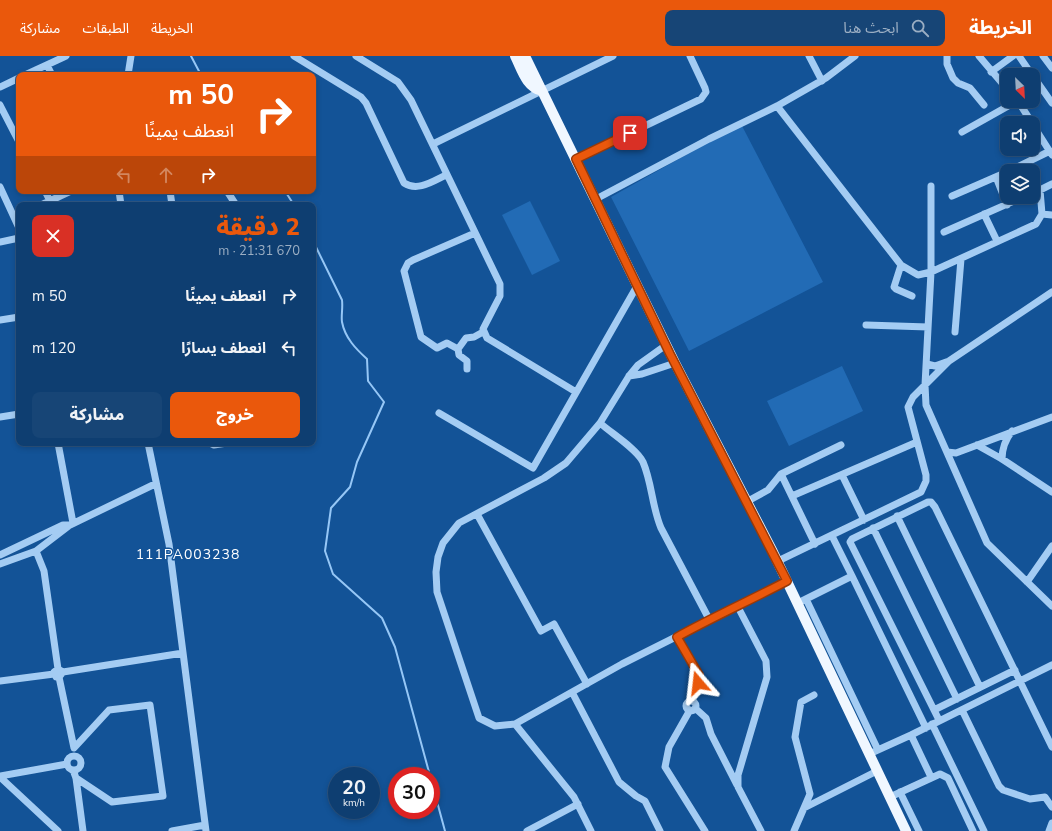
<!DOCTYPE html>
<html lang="ar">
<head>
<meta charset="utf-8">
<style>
  body { margin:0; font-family:"Nunito Sans","Noto Sans Arabic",sans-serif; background:#174576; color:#f1f3f6; direction:rtl; height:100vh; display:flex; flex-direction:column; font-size:15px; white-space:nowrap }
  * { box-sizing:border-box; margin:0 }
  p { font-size:13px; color:#9baec3 }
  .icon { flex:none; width:22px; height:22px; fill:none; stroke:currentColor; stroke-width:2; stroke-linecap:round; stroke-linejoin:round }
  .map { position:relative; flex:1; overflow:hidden; direction:ltr }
  .side { position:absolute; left:16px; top:146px; width:300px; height:244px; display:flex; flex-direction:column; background:#0e3e71; border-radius:8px; box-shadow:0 2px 6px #0003,0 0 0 1px #2e5784; direction:rtl }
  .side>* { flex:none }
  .banner { position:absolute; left:16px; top:16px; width:300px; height:122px; border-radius:8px; box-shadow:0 2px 6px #0003,0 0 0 1px #2e5784; direction:rtl; background:#ea580c; color:#fff; overflow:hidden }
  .needle { width:26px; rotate:156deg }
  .controls { position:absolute; left:1000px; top:12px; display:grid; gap:8px }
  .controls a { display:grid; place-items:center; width:40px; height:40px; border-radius:8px; background:#0e3e71; box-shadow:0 2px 6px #0003,0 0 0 1px #2e5784; font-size:20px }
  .speed { position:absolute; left:328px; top:711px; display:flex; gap:8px; font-size:20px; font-weight:700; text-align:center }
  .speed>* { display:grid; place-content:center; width:52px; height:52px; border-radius:50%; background:#0e3e71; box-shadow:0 2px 6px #0003,0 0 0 1px #2e5784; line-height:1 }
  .speed small { font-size:10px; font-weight:400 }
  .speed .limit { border:6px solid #d22; background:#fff; color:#111 }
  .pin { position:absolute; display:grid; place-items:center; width:34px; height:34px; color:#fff; margin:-17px; border-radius:8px; box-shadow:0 2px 6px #0006 }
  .me { position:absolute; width:44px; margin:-22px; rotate:343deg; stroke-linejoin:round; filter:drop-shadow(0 0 3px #0008) }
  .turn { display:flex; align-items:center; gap:14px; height:84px; padding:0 16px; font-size:18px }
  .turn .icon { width:52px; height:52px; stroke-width:2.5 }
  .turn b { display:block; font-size:28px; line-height:34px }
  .lanes { display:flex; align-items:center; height:38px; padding:0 16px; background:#0003; justify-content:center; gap:20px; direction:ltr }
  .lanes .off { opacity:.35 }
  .round { display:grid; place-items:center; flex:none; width:42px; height:42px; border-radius:8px; background:#174576 }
  .summary { display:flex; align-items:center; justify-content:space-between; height:68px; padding:0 16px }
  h1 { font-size:24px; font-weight:800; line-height:30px; color:#ea580c }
  .cta { display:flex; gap:8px; margin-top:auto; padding:8px 16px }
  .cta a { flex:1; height:46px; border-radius:8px; background:#ea580c; color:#fff; font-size:16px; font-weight:800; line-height:46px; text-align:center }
  .cta a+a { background:#174576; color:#f1f3f6 }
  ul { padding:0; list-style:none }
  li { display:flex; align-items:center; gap:12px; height:52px; padding:0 16px }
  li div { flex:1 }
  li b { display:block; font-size:15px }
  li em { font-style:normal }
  header { display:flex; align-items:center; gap:24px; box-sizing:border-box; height:56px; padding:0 20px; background:#ea580c; color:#fff }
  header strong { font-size:19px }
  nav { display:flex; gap:22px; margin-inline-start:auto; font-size:14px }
  .search { width:280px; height:36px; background:#174576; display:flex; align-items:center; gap:10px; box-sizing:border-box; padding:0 14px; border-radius:8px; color:#9baec3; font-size:15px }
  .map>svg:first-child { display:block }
  .green { fill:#226bb5 }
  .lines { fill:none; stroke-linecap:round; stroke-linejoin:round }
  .stream { stroke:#96c7f6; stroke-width:2 }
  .minor { stroke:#a4ccf3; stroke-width:7 }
  .major { stroke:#f0f7ff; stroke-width:10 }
  .route-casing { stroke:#983908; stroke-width:10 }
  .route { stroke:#ea580c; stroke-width:7 }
  .labels { text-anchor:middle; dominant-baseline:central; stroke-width:3; stroke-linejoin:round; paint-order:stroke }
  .quarter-label { font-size:14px; letter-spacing:1px; fill:#fff; stroke:#135397 }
</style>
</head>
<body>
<header>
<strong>الخريطة</strong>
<div class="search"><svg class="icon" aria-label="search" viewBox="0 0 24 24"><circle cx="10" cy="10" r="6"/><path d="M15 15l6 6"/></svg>ابحث هنا</div>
<nav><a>الخريطة</a><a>الطبقات</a><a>مشاركة</a></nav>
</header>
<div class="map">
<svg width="1052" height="775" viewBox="0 0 1052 775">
  <rect width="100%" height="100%" fill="#135397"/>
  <path class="green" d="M741,68l82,158 -134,69 -78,-154z
    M530,145l30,60 -28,14 -30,-60z
    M842,310l21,45 -74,35 -22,-45z"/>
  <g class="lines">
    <path class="stream" d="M191,0l10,19
      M285,135l9,14
      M313,185l29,59c1,8 -1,16 0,22 3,16 14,27 25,37l1,22 16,21 -27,60 -7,25 -19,21 -6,43 8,23 49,44 13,29 50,184"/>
    <path class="minor" d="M294,0l67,41 5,6 38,80c14,9 29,-2 42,-8
      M356,0l42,26 13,18 89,184v12l-17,33 4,9 89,54
      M809,0l13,25
      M947,0v8l6,14 5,5 12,5 14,17
      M979,0l28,33
      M1019,0l13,19
      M1043,0l9,12
      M47,9l5,10
      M991,16l22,-16
      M25,19l41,-19
      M128,19l3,-19
      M1033,20l19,27
      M0,31l19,-9
      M1018,45l14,22
      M0,49l19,37
      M777,50l124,159 17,10 13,-3 -6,113 1,20 61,138 65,63
      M1033,69l19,30
      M962,76l55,-31
      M433,88l180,-88
      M576,103l125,-60 5,-7 -1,-4 -15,-32
      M1009,115l41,-20
      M996,121l11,28
      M931,130v86l105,-48 6,-10 -2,-24 12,-6
      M0,131l19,41
      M45,135l5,10
      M119,135l2,14
      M170,135l2,14
      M227,135l9,14
      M952,140l55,-24
      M596,143l113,-60 68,-33 49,-28 29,-22
      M41,149l30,-14
      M984,158l13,27
      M1042,158l10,1
      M944,176l79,-35
      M0,186l19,-4
      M901,209l-7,22 2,2 16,7
      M0,264l19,-3
      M866,269l62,2
      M955,276l6,-73
      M666,289l-28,20 -9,11 -29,47 -34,40 -22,15 -85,45 -16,20 -5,14 -2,15 1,20 42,126 16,8 20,-2 107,-60 165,-83
      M458,293l-11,-6 -10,5 -16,-11 -17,-66 4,-8 5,-3 62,-27
      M927,308l8,2 14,-5 103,-69
      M467,313v-8l-8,-6 -1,-6 8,-11 8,-1 9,-5
      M629,320l13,-2 33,-11
      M439,357l94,55 104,-182
      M0,361l19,-3
      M600,367c11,10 37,26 43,39 9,21 9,45 18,66l48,91
      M58,387l15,80
      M148,387l21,101 37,287
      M210,387l4,2 13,-2
      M977,389l25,14 50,33
      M947,396l9,1 96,-36
      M1002,403c0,-11 3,-19 10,-28
      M781,418l34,70
      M842,419l22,45
      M792,440l125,-54
      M748,445l20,-11 13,-16 60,-29
      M477,458l64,117 13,-7 33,60
      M897,460l83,171
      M873,472l84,171
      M832,480l20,40
      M36,495l8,20 14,98
      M0,499l63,-30h7
      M778,505l143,-69 5,-11v-6l-18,-68 5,-10 36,-36
      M0,508l36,-13 34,-26 85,-41
      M1027,526l25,-36
      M806,543l72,151
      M798,547l54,-27 74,152
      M738,551l28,54 1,16 -29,98v12l23,44
      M677,581c13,24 30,37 15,64
      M63,616l120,-19
      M59,621h-3l-2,-5 4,-3 5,3 -4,5 15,71 35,-38 41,-5 13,91 -51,6 -36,-24
      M0,625l54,-7
      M572,636l47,90 17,14 9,5 15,30
      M686 650a5 5 0 1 1 10 0a5 5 0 1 1-10 0Z
      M695,652l11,10 5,16 26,51
      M690,654l-21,37 -4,20 40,64
      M934,654l81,-40
      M962,654l37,76 4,4 27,9 15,-2 7,10
      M939,664l-89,-178 2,-3 76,-37h3l4,5 117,240
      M515,668l59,73 17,34
      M932,668l52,107
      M911,679l20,42
      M869,698l42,-19 141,-70
      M67 707a7 7 0 1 1 14 0a7 7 0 1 1-14 0Z
      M73,714l3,8 7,53
      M0,720l67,-12
      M0,721l58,54
      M900,736l19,39
      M890,741l50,-23 8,4 25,53
      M804,752l73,-37
      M172,775l33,-6
      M527,775l51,-27
      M794,775l16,-37 -15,-57 6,-35 13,-7
      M1049,775l3,-8"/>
    <path class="major" d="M515,0c7,14 11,31 27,35
      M525,0l150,307 97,187 134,281"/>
  </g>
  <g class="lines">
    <defs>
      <path id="route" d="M630,77l-54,26 94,195 117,227c-36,19 -74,36 -110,56l22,38 -1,8"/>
    </defs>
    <use href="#route" class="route-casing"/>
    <use href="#route" class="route"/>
  </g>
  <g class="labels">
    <g class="quarter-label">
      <text x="188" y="498">111PA003238</text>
    </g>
  </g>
</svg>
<div class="controls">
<a><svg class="needle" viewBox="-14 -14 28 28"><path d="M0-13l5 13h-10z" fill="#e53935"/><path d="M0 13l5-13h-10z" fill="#9baec3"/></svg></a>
<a><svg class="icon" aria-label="sound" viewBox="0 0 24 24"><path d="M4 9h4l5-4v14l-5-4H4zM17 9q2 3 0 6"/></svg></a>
<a><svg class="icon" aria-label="layers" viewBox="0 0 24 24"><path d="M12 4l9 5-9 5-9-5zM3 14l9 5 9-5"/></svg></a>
</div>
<div class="speed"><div>20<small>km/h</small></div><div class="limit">30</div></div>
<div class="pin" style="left:630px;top:77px;background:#d93025"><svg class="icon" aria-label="arrive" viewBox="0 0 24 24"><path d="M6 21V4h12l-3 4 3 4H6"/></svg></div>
<svg class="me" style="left:698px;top:627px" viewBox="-20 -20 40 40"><path d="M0-17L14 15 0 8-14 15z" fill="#ea580c" stroke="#fff" stroke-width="4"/></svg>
<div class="banner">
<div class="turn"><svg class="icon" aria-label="right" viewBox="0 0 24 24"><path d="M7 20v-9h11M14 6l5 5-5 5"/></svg><div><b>50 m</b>انعطف يمينًا</div></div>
<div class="lanes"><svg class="icon off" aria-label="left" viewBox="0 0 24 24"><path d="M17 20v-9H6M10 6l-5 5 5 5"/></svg><svg class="icon off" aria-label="ahead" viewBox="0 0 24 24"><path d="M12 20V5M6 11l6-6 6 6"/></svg><svg class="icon" aria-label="right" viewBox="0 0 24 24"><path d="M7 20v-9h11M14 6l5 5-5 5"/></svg></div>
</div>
<section class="side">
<div class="summary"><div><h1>2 دقيقة</h1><p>670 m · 21:31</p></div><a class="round" style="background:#d93025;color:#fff"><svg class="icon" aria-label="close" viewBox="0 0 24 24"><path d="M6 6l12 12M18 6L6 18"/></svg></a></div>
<ul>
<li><svg class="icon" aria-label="right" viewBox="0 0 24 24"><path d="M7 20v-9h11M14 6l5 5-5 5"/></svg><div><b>انعطف يمينًا</b></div><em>50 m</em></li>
<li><svg class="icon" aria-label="left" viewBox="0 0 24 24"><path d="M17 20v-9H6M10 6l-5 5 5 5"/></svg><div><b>انعطف يسارًا</b></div><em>120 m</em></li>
</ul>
<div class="cta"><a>خروج</a><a>مشاركة</a></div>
</section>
</div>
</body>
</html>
